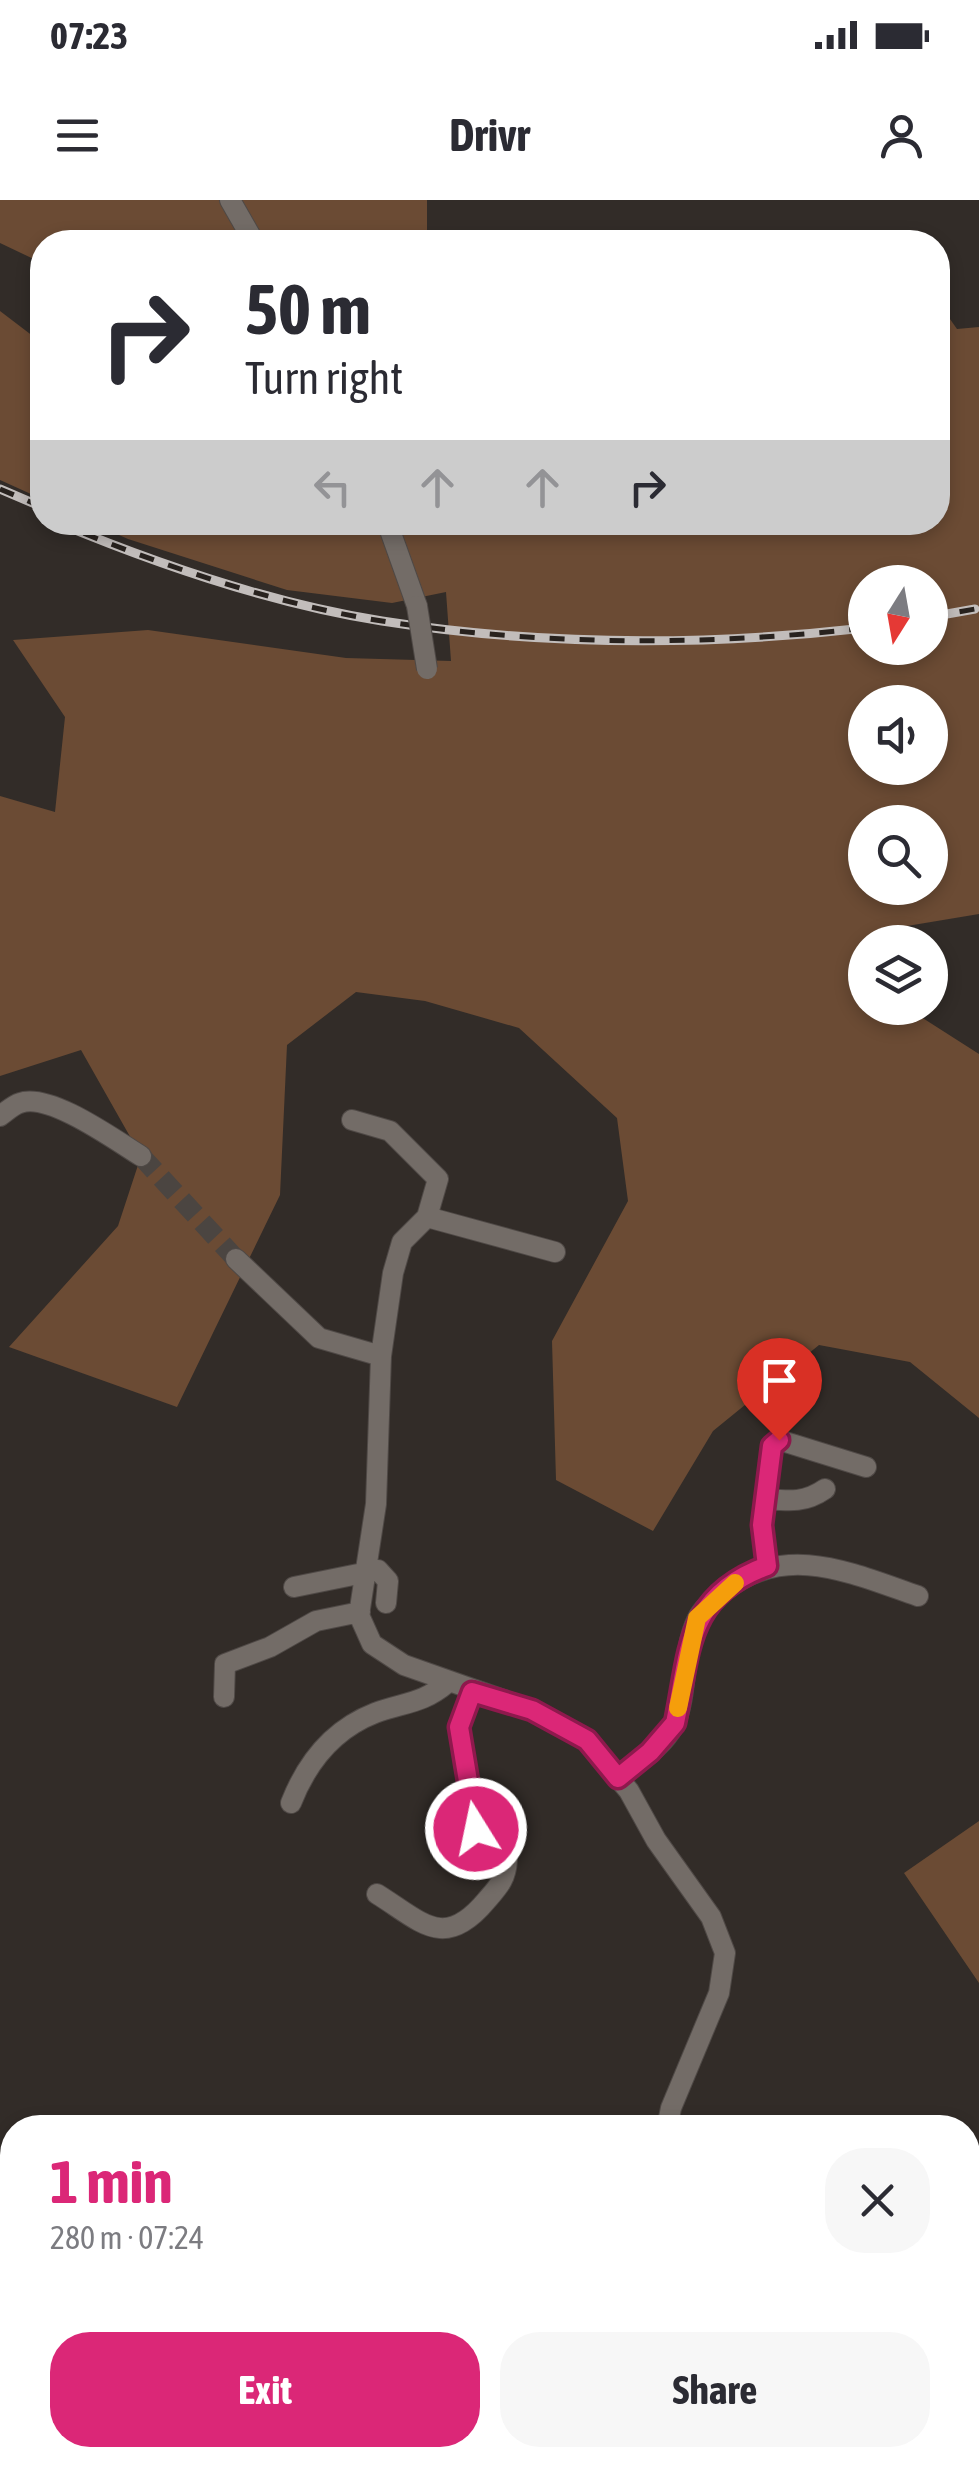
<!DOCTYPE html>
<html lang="en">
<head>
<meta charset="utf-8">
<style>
  body { margin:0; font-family:"Asap Condensed",sans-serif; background:#f7f7f7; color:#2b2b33; height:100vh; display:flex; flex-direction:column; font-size:38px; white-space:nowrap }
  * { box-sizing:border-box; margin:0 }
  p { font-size:32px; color:#7c7c81 }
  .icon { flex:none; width:55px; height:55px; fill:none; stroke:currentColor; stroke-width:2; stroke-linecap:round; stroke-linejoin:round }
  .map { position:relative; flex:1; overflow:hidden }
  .details { position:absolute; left:0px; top:1915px; width:980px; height:352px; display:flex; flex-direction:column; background:#fff; border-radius:40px 40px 0 0; box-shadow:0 5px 15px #0003 }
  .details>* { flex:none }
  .top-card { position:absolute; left:30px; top:30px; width:920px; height:305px; border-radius:40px; box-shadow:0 5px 15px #0003; background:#fff; color:#2b2b33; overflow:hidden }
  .needle { width:65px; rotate:191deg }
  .tools { position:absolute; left:848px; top:365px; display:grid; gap:20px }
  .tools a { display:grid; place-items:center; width:100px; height:100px; border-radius:50%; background:#fff; box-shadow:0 5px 15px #0003; font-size:50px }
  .pin { position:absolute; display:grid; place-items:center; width:85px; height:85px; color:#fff; margin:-102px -42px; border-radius:50% 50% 50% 0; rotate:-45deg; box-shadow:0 0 10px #0007 }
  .pin .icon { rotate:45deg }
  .me { position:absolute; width:110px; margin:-55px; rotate:350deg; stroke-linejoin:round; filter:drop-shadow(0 0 8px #0008) }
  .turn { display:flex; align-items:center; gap:35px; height:210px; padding:0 50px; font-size:45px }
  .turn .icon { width:130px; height:130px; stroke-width:2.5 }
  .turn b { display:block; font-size:70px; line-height:85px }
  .lanes { display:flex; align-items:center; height:95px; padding:0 50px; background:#0003; justify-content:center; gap:50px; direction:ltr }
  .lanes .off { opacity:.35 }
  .round { display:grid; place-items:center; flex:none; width:105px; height:105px; border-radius:40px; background:#f7f7f7 }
  .head { display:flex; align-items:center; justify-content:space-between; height:170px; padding:0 50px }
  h1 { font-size:60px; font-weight:700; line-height:75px; color:#db2777 }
  .action { display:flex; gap:20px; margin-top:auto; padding:20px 50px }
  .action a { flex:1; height:115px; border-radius:40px; background:#db2777; color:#fff; font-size:40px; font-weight:700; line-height:115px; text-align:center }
  .action a+a { background:#f7f7f7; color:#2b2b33 }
  .status { display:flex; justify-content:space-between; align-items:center; height:70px; padding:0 50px; background:#fff; direction:ltr }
  .status svg { height:28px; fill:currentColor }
  header { display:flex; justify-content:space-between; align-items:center; height:130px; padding:0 50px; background:#fff; font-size:45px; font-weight:700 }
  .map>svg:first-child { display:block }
  .green { fill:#6b4b34; fill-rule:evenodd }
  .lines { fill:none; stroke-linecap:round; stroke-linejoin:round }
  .minor-tunnel { stroke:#4b4541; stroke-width:20; stroke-dasharray:20 10; stroke-linecap:butt }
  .minor-casing { stroke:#4f4946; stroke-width:22 }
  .minor { stroke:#736c67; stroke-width:20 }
  .rail-casing { stroke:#c2bdbb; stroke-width:9 }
  .rail { stroke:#28221e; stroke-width:5; stroke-dasharray:15; stroke-linecap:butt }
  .minor-bridge-casing { stroke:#4f4946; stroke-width:22; stroke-linecap:butt }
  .minor-bridge { stroke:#736c67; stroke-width:20 }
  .route-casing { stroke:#8e194d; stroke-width:25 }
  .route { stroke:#db2777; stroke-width:18 }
  .slow { stroke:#f59e0b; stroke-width:18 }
</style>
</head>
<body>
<div class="status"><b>07:23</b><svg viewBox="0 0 49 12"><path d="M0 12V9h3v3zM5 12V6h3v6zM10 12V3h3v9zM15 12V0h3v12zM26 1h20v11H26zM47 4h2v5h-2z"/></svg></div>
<header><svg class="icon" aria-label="menu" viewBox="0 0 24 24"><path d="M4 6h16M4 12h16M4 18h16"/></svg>Drivr<svg class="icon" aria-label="person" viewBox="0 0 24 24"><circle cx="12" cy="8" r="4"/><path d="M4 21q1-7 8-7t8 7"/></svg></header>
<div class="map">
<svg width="979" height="2266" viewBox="0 0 979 2266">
  <rect width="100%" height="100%" fill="#322c28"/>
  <path class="green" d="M0,0h427v42h-385v21l-42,-20z
    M938,102l19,27 22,-2v587l-78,13 -6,15h-30v66h42l72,46v364l-69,-56 -91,-17 -106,86 -60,100 -97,-51 -4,-139 76,-140 -11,-83 -98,-90 -94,-27 -69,-9 -69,53 -7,150 -103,212 -168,-60 109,-121 23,-70 -60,-106 -81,26v-280l55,16 10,-95 -52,-77 135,-10 198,28 105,3 -5,-69 -54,11 -105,-13 -159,-51 -36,-16 846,-1zM865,382h65v66h-65zM865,502h65v66h-65zM865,622h65v66h-65z
    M0,111l42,32v156l-42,-19z
    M979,1621v162l-75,-110z
    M968,2236h11v30h-114l2,-11h101z"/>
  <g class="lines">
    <path class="minor-tunnel" d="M141,956l95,103"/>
    <defs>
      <path id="minor" d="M230,0l24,42
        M387,322l30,84
        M0,916c6,-4 13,-11 20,-13 29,-11 95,37 121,53
        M352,920l38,11 48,48 -11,38 -25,25 -9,31 -12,83
        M427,1017l128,35
        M236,1059l83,79 62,18 -5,148 -17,111 13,29 32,21 128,45 55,30 42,51 27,49 55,77 14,36 -6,40 -48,115 -4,20
        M767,1299c22,2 38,4 58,-10
        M767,1366l-5,-41 11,-79 6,-6 87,27
        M294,1387l84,-17 10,11 -2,22
        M224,1497l1,-33 45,-17 46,-26 44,-9
        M618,1578c19,-15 45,-31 56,-53 14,-29 8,-74 23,-105 5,-11 16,-20 26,-28 61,-51 128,-19 195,4
        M291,1603c16,-41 43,-74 84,-90 30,-11 47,-9 72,-30
        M377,1694c45,28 67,57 109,7 13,-15 20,-22 21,-41l-31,-31 -17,-102 12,-35
        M0,2208l12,10
        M61,2255l14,11
        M579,2266l3,-11"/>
    </defs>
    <use href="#minor" class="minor-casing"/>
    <use href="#minor" class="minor"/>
    <defs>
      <path id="rail" d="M0,289l42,18
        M56,322c101,42 218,82 326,99 160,25 323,25 483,7
        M930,417l45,-8"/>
    </defs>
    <use href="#rail" class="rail-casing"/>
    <use href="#rail" class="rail"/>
    <defs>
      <path id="minor-bridge" d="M417,406l10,63"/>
    </defs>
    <use href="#minor-bridge" class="minor-bridge-casing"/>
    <use href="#minor-bridge" class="minor-bridge"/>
  </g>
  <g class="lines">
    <defs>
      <path id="route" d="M476,1629l-17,-102 13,-35 60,18 55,30 31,38 32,-26 25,-29c15,-72 10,-127 92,-157l-5,-41 10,-79 7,-6"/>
    </defs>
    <use href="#route" class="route-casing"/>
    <use href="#route" class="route"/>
    <path class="slow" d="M678,1508l19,-90 38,-35"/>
  </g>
</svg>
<div class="tools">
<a><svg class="needle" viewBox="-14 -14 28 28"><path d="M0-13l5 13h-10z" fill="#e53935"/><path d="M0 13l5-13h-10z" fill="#7c7c81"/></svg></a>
<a><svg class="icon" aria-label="sound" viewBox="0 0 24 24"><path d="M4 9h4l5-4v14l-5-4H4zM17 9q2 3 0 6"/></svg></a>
<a><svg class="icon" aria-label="search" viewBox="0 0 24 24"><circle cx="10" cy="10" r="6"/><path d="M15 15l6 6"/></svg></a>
<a><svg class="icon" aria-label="layers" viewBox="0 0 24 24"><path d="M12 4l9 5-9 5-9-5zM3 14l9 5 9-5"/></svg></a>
</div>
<div class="pin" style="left:779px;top:1240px;background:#d93025"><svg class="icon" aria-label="arrive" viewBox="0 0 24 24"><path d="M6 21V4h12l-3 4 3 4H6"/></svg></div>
<svg class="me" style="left:476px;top:1629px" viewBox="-20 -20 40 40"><circle r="17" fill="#db2777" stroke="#fff" stroke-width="3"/><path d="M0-11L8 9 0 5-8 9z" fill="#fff"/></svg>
<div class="top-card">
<div class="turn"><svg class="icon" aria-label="right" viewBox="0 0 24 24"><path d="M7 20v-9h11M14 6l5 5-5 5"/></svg><div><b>50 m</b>Turn right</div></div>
<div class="lanes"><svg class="icon off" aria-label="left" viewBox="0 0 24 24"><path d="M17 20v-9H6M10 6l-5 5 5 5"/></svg><svg class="icon off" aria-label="ahead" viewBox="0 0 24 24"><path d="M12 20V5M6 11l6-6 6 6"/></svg><svg class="icon off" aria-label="ahead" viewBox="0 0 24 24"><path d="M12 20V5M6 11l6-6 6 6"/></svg><svg class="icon" aria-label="right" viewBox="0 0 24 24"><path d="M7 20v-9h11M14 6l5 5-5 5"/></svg></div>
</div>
<section class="details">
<div class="head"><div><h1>1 min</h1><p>280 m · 07:24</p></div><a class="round"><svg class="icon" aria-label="close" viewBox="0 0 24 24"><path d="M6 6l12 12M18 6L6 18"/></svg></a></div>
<div class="action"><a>Exit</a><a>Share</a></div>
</section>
</div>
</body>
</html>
